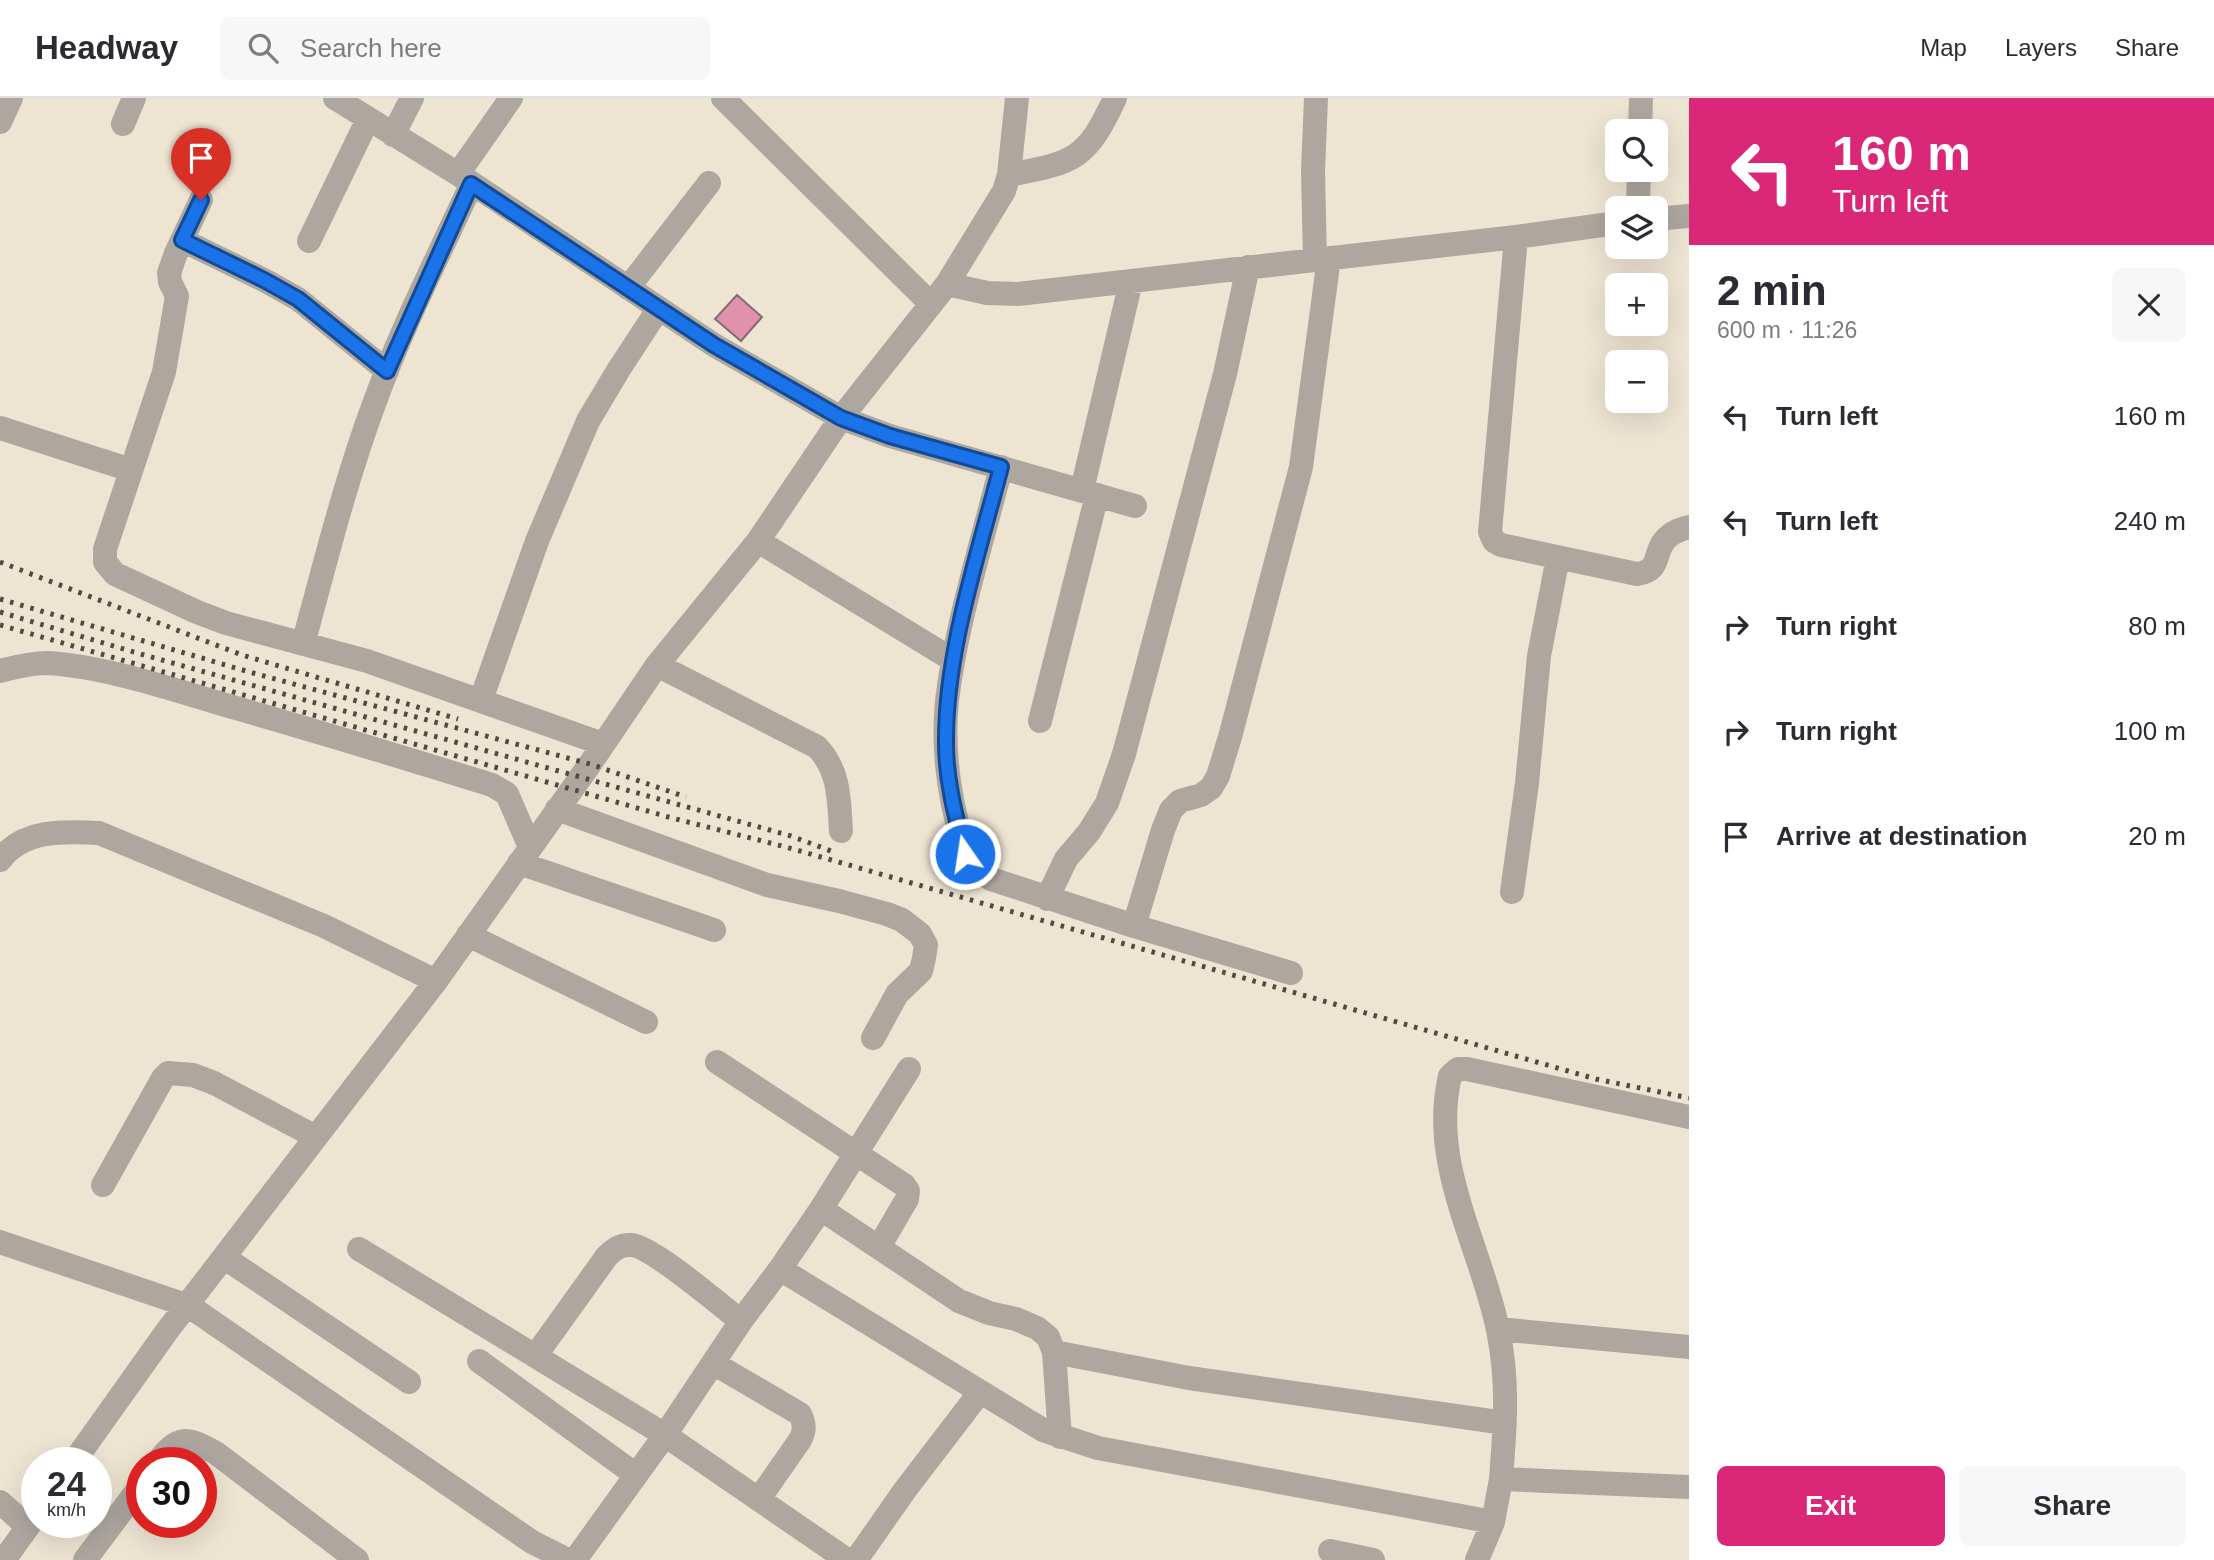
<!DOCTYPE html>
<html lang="en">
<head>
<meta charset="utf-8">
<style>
  body { margin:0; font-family:Helvetica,sans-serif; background:#f7f7f7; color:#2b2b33; height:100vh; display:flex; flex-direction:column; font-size:26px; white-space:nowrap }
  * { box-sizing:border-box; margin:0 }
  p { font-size:23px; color:#7c7c81 }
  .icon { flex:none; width:38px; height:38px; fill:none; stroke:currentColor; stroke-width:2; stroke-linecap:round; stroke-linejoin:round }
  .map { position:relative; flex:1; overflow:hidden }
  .side { display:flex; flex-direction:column; background:#fff; width:525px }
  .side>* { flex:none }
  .banner { background:#db2777; color:#fff; overflow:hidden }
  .controls { position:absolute; left:1605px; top:21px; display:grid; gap:14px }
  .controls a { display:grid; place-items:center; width:63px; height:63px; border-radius:10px; background:#fff; box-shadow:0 7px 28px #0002; font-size:35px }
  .speed { position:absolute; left:21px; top:1349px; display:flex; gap:14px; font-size:35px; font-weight:700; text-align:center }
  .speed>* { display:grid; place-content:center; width:91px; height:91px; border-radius:50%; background:#fff; box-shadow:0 7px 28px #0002; line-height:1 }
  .speed small { font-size:18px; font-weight:400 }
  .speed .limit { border:10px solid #d22; background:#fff; color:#111 }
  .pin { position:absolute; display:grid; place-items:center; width:60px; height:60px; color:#fff; margin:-72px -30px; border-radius:50% 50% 50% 0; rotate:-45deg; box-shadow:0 0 7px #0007 }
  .pin .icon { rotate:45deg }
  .me { position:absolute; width:77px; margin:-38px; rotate:347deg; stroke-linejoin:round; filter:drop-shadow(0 0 5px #0008) }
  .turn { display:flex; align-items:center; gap:24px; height:147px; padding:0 28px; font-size:32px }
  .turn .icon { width:91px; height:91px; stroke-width:2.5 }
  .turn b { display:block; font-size:49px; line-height:60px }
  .round { display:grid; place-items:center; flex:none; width:74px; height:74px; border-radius:10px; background:#f7f7f7 }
  .headline { display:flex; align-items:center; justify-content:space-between; height:119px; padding:0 28px }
  h1 { font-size:42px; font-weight:700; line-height:52px }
  .primary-button { display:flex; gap:14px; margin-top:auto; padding:14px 28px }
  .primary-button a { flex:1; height:80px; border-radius:10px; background:#db2777; color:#fff; font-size:28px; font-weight:700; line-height:80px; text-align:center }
  .primary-button a+a { background:#f7f7f7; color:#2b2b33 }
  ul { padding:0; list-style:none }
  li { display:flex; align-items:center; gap:21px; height:105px; padding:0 28px }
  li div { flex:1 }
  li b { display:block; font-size:26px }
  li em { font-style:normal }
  header { display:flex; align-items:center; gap:42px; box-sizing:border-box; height:98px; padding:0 35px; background:#fff; border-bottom:2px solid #e1e1e2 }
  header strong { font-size:33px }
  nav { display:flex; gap:38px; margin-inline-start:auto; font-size:24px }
  .search { width:490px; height:63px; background:#f7f7f7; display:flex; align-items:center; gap:18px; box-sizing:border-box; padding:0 24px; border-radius:10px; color:#7c7c81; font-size:26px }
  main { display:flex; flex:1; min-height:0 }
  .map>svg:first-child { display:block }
  .building { fill:#e091ac; stroke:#816d73; stroke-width:2 }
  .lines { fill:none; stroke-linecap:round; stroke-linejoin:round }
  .minor { stroke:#ada7a0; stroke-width:24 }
  .rail { stroke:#504b42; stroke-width:5; stroke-dasharray:3.5 7; stroke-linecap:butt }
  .route-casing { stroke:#114b97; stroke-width:18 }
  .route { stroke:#1a73e8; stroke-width:12 }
</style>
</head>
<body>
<header>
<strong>Headway</strong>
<div class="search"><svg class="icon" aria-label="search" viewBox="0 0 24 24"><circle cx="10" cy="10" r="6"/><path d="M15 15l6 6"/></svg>Search here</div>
<nav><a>Map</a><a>Layers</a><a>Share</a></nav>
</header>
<main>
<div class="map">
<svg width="1689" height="1462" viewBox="0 0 1689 1462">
  <rect width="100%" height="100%" fill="#eee4d2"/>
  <path class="building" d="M737,197l25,22 -21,24 -26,-22z"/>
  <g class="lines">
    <path class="minor" d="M335,0l123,76 256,171 127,73 49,18 245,70
      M723,0l208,206
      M0,24l11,-24
      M123,26l11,-26
      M1640,33l1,-33
      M393,37l19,-37
      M458,76l53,-76
      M1009,77c65,-13 77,-14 106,-77
      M201,102l-25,53 -7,20 1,9 7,14 -13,76 -59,177v13l10,12 82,38 29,11 141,38 236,83
      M1638,110l1,-38
      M1656,121l33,-3
      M1516,139l-26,295 4,9 7,4 136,29c26,-3 15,-24 31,-37 6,-6 14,-8 21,-10
      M182,142l82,40 34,19 89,72
      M309,143l59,-122
      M1315,162l-2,-89 3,-73
      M947,186l40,9 31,1 498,-57 101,-14
      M628,190l81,-105
      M0,330l131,42
      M1001,369c-19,76 -45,157 -54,234 -4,39 0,79 9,117 8,32 5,42 35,61l143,47 157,47
      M1082,392l49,-209
      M758,443l195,119
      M303,546c22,-80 42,-162 71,-240 27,-75 64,-147 97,-219
      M657,567l160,82c23,24 22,53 24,84
      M0,573c15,-4 31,-8 47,-8 55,3 122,25 175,41 91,26 180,53 270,81l15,9 23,53
      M481,602l56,-159 51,-120 31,-52 40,-61
      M1040,623l57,-226
      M557,711l210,76 72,16 48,13 15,6 18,14 6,11 -2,13 -3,13 -24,23 -24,44
      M0,762c23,-31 64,-29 99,-27l225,93 112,55
      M519,765l195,67
      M1512,794l15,-109 12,-127 19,-99
      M1047,801l19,-40 23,-27 18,-29 17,-49 101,-380 23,-107
      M1134,828l29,-96 8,-20 9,-9 21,-6 10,-7 7,-12 12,-39 71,-270 28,-209
      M468,837l178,87
      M717,964l187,123 4,6 -1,8 -28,48
      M103,1087l60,-107 5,-5 25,2 21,8 102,54
      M821,1111l138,92 30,12 27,6 21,9 11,9 6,15 6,85
      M0,1144l189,64 343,236 36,18
      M359,1151l306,186 182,125
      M225,1160l184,124
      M780,1171l41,-60 88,-140
      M1498,1231l191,18
      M1054,1254l135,26 316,45
      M536,1257l71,-99c7,-6 13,-12 24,-11 21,1 90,61 110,76
      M479,1263l157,114
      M713,1265l87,51c5,11 5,16 0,26l-41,59
      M73,1365l94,-132 269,-350 154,-217 67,-99 101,-124 83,-123 106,-134 57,-93 5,-16 8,-77
      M157,1365c22,-29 29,-26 59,-10l141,107
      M1501,1381c4,-52 8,-96 -3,-149 -17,-84 -69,-165 -48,-254l8,-7h9l222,48
      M0,1404l28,25
      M1330,1453l43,9
      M4,1462l33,-46
      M85,1462l57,-76
      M575,1462l90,-125 76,-114 39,-52 263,161 55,18 395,74 8,-43 188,8
      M856,1462l49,-70 75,-98
      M1477,1462l16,-38"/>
    <path class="rail" d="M0,464l242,93 216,64
      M0,501l253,74 337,91 96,33
      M0,514l137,41 654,183 40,15
      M0,527l672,193 114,29 810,232 93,19"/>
  </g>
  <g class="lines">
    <defs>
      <path id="route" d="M201,102l-19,40 82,40 34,19 89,72 84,-187 243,161 127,73 49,18 111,31c-23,88 -56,186 -55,277 0,37 10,74 19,110"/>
    </defs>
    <use href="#route" class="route-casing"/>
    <use href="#route" class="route"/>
  </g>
</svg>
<div class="controls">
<a><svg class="icon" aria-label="search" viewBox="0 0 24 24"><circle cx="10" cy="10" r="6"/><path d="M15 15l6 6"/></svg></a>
<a><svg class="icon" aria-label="layers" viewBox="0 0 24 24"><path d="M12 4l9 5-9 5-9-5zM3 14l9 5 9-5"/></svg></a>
<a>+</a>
<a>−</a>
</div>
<div class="speed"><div>24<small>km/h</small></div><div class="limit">30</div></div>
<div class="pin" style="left:201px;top:102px;background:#d93025"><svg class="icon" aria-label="arrive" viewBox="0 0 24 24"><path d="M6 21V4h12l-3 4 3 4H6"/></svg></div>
<svg class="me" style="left:965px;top:756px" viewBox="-20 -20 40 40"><circle r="17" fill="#1a73e8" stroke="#fff" stroke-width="3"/><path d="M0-11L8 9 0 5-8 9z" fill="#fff"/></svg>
</div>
<section class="side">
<div class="banner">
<div class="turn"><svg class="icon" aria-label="left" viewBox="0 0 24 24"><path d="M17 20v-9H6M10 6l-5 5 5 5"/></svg><div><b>160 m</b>Turn left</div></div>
</div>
<div class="headline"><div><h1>2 min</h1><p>600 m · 11:26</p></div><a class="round"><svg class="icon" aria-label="close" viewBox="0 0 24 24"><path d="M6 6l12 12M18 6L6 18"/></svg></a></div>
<ul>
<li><svg class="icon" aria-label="left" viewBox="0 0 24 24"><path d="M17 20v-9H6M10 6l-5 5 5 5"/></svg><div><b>Turn left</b></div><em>160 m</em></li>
<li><svg class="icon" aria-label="left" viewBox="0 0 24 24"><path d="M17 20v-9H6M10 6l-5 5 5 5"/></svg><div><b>Turn left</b></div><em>240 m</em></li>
<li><svg class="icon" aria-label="right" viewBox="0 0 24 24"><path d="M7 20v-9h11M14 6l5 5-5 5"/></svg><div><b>Turn right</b></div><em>80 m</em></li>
<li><svg class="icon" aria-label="right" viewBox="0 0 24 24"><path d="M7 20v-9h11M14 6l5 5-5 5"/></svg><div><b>Turn right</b></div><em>100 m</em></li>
<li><svg class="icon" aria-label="arrive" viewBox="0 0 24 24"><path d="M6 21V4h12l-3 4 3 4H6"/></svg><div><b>Arrive at destination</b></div><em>20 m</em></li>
</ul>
<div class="primary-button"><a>Exit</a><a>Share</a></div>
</section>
</main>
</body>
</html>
